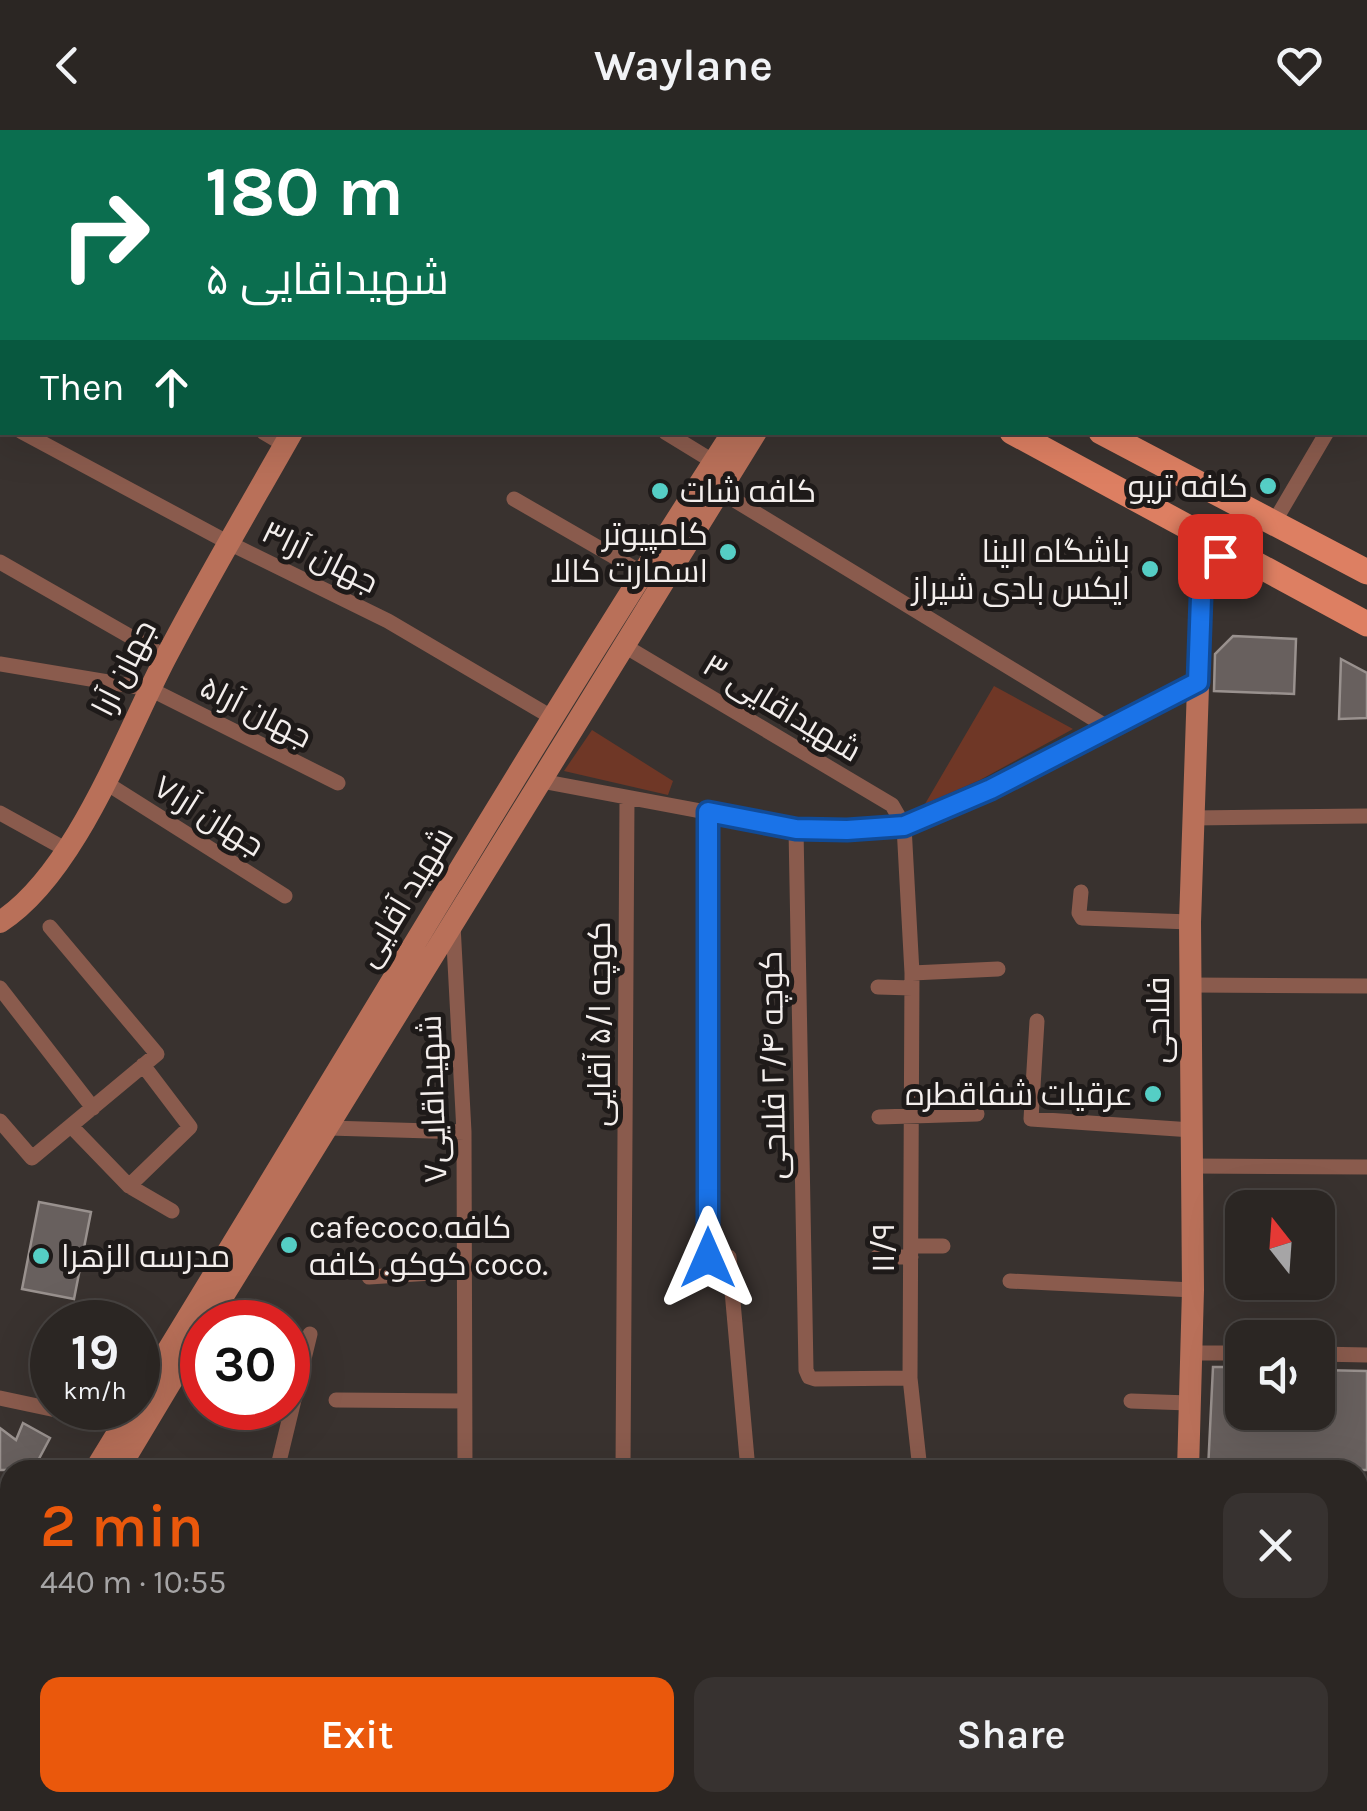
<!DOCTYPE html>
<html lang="en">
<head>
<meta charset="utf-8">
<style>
  body { margin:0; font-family:Karla,Cairo,sans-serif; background:#373230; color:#f1f3f6; height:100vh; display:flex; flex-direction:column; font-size:38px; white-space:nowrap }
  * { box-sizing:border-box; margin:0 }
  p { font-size:32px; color:#a6a5a6 }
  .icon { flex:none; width:55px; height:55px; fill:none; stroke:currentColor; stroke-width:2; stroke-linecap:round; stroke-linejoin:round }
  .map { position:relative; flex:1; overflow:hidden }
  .side { position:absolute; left:0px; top:1330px; width:1368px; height:352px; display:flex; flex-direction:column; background:#2b2623; border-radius:30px 30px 0 0; box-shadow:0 10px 40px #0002,0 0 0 2px #474341 }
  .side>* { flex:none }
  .guide { position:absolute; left:0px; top:0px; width:1368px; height:305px; box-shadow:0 10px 40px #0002,0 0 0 2px #474341; background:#0b6e4f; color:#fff; overflow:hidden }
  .needle { width:65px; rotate:343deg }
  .tools { position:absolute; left:1225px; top:1060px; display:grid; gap:20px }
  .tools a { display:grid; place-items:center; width:110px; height:110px; border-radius:20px; background:#2b2623; box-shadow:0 10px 40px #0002,0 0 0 2px #474341; font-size:50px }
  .speed { position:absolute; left:30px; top:1170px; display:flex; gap:20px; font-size:50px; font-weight:700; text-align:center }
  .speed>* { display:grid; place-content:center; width:130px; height:130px; border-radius:50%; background:#2b2623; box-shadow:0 10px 40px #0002,0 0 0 2px #474341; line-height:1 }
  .speed small { font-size:25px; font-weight:400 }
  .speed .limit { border:15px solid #d22; background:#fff; color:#111 }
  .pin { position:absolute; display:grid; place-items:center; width:85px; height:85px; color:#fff; margin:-42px; border-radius:20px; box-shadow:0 5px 15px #0006 }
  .me { position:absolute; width:110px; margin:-55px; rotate:0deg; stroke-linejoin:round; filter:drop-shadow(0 0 8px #0008) }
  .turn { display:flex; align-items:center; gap:35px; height:210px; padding:0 40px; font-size:45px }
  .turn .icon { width:130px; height:130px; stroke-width:2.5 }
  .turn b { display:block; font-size:70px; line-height:85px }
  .then { display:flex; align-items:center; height:95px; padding:0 40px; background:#0003; gap:20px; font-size:38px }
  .round { display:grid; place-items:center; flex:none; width:105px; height:105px; border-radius:20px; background:#373230 }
  .summary { display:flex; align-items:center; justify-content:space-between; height:170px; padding:0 40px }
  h1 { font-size:60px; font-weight:600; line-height:75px; color:#ea580c }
  .button { display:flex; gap:20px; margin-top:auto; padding:20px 40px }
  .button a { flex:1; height:115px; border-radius:20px; background:#ea580c; color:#fff; font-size:40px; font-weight:600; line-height:115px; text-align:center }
  .button a+a { background:#373230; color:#f1f3f6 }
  header { display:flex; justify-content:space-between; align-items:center; height:130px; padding:0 40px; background:#2b2623; font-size:45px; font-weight:600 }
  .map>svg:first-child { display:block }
  .green { fill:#6f3726 }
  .building { fill:#68605e; stroke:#99918e; stroke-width:2.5 }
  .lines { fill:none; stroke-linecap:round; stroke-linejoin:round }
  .path { stroke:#86807d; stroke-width:2.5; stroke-dasharray:8 5; stroke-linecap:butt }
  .street { stroke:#8a5b4d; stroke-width:15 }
  .secondary { stroke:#b97059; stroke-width:22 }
  .primary { stroke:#dd7f62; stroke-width:25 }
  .route-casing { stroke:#114b97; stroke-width:25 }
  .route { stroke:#1a73e8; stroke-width:18 }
  .poi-dot { fill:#55cec5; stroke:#1e1a19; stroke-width:4 }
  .labels { text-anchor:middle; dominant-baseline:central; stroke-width:10; stroke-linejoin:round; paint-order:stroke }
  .poi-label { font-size:32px; fill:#f3eeec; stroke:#1e1a19; text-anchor:end }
  .street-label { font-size:32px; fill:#f3eeec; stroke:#1e1a19 }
</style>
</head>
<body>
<header><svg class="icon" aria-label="back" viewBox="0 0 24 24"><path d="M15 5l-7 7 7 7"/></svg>Waylane<svg class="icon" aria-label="heart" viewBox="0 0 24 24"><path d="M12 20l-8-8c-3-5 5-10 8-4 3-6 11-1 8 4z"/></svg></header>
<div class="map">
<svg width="1367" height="1681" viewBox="0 0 1367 1681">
  <rect width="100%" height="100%" fill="#39322f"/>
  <path class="green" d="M994,556l79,43 -93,51 -55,24z
    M592,600l81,51 -5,14 -104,-24z"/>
  <path class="building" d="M1233,506l63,3 -2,55 -80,-3 1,-37z
    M1341,529l26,14v45l-28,1z
    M39,1072l52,10 -17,87 -52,-10z
    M1213,1237h29v45h76v-42l49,1v99h-159z
    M23,1293l27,15 -17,32h-33v-42l16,12z"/>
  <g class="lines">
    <path class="path" d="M477,2l1,-2"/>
    <path class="street" d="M215,0l4,2
      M1031,0l5,2
      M1120,2l2,-2
      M1365,111l2,1
      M0,156l2,1
      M1365,239l2,-4
      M1365,253l2,1
      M0,291l2,1
      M22,302l207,111 159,78 165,97
      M263,302l22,13
      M665,302l49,30
      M718,360l389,237
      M514,369l130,75
      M1273,394l54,-92
      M0,432l166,95
      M623,515l269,160 12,21 8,147 -2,405 10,92
      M0,534l150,25 188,94
      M103,651l182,115
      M541,651l255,48 51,2 57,-5 65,-27 228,-117
      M0,683l67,37
      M1193,688l174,-2
      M796,699l10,541 3,7 6,2 95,-1
      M1081,762l-2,21 3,5 108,4
      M453,795l11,207 1,338
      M912,843l86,-4
      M1191,855l176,1
      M878,857l34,1
      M0,858l93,120
      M1037,891l-6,98 161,11
      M879,987l98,-3
      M0,991l32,37 125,-104 -107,-127
      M71,996l58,60 43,25
      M329,998l135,4
      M1191,1036l176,1
      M129,1056l61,-59 -47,-62
      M912,1116h31
      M729,1127l19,213
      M877,1127h34
      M708,1128l1,-445
      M369,1147l94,-6
      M1010,1151l183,9
      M1192,1223h50
      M1318,1224l49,1
      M0,1268l122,26
      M336,1270l128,1
      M1131,1271l58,2
      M277,1340l33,-136
      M623,1340l4,-672
      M1358,1408h9
      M1358,1593h9"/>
    <path class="secondary" d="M0,792c75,-48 124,-184 165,-263 40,-77 84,-151 127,-227
      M207,1192l549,-890
      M138,1269c198,-322 389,-649 595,-967
      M95,1340l38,-62
      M118,1340l84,-140
      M1188,1340l5,-180 -3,-368 12,-353 -1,-23 -8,-18
      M0,1450l10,-3
      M0,1497l10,-16
      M0,1535l10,-17
      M651,1681v-9
      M1182,1681v-9"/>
    <path class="primary" d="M446,0l5,2
      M542,0l4,2
      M1012,302l355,192
      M1101,302l266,140"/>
  </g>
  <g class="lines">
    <defs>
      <path id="route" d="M708,1128v-446l88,17 51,1 57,-4 87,-37 207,-107 4,-113 18,-13"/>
    </defs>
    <use href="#route" class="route-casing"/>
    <use href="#route" class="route"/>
  </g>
  <g class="poi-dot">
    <circle cx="1268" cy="356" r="10"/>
    <circle cx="660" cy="361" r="10"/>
    <circle cx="728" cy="422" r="10"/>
    <circle cx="1150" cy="439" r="10"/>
    <circle cx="1153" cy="964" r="10"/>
    <circle cx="289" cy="1115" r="10"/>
    <circle cx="41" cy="1126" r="10"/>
  </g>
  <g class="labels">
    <g class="poi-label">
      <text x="1248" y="356">کافه تریو</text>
      <text x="680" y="361" text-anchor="start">کافه شات</text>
      <text x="708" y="404">کامپیوتر<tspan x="708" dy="37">اسمارت کالا</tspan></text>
      <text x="1130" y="421">باشگاه الینا<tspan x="1130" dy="37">ایکس بادی شیراز</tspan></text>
      <text x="1133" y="964">عرقیات شفاقطره</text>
      <text x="309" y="1097" text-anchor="start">cafecoco.کافه<tspan x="309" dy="37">کوکو. کافه coco.</tspan></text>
      <text x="61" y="1126" text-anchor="start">مدرسه الزهرا</text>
    </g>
    <g class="street-label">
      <text transform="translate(320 427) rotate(26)">جهان آرا۳</text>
      <text transform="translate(124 538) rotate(-63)">جهان آرا</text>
      <text transform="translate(782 578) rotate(31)">۳ شهیداقایی</text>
      <text transform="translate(256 582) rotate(27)">جهان آرا۵</text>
      <text transform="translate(209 686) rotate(32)">جهان آرا۷</text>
      <text transform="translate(405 767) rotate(-59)">شهید آقایی</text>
      <text transform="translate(1158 890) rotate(-90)">فلاحی</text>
      <text transform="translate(599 894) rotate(-90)">کوچه ۵/۱ آقایی</text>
      <text transform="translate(773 935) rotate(-91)">کوچه ۲/۴ فلاحی</text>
      <text transform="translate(433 969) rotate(-92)">شهیداقایی۷</text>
      <text transform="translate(883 1118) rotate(-90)">۱۱/۹</text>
    </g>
  </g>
</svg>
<div class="tools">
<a><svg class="needle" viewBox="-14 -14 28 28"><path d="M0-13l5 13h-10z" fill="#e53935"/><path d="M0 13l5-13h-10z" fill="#a6a5a6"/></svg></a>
<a><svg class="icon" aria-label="sound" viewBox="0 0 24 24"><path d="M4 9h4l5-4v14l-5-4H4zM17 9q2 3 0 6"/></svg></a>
</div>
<div class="speed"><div>19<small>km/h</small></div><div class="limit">30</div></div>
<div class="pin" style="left:1220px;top:426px;background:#d93025"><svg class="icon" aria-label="arrive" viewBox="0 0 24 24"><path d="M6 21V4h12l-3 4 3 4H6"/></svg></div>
<svg class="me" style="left:708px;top:1128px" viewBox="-20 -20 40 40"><path d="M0-17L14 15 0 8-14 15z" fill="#1a73e8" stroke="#fff" stroke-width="4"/></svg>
<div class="guide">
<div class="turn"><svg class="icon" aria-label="right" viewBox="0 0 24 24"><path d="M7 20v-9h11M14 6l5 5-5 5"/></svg><div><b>180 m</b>۵ شهیداقایی</div></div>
<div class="then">Then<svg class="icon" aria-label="ahead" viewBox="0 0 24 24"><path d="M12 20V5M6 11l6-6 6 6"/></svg></div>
</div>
<section class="side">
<div class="summary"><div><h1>2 min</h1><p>440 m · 10:55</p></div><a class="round"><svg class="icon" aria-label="close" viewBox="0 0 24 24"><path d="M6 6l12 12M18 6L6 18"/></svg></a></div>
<div class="button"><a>Exit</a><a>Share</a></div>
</section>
</div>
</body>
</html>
